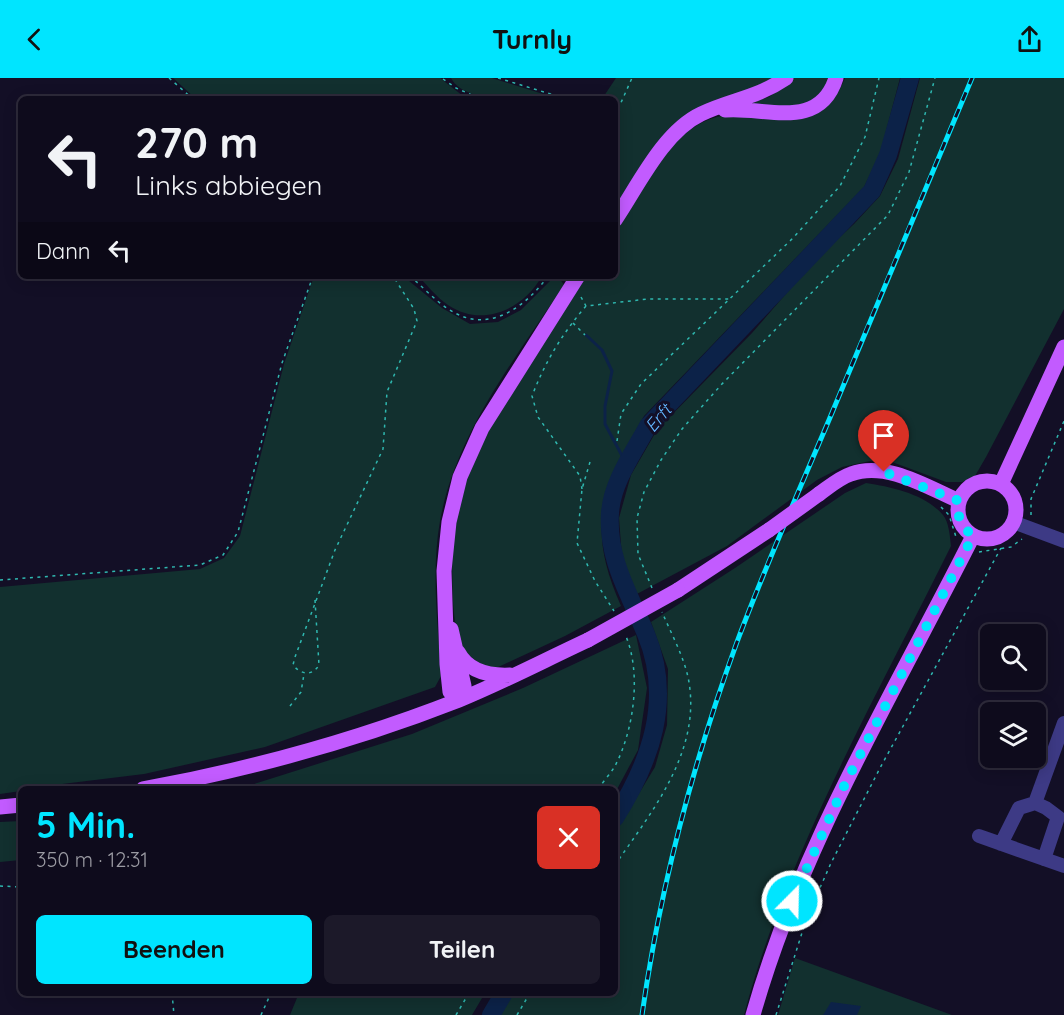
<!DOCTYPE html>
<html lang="de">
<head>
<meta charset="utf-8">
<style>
  body { margin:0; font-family:Quicksand,sans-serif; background:#1c1929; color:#f1f3f6; height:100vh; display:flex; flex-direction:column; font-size:22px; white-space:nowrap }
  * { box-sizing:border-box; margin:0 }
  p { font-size:20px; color:#9b9ba3 }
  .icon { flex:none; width:33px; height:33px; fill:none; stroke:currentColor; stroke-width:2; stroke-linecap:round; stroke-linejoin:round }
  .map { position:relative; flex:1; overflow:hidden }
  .panel { position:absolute; left:18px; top:708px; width:600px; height:210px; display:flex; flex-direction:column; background:#0e0b1c; border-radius:9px; box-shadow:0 3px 15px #0003,0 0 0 2px #2e2b3b }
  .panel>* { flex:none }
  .guide { position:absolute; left:18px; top:18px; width:600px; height:183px; border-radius:9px; box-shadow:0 3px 15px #0003,0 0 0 2px #2e2b3b; background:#0e0b1c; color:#f1f3f6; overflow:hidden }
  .controls { position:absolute; left:980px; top:546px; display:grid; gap:12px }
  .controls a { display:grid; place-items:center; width:66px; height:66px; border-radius:9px; background:#0e0b1c; box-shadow:0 3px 15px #0003,0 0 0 2px #2e2b3b; font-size:30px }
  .pin { position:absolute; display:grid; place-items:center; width:51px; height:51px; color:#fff; margin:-62px -26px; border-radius:50% 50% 50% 0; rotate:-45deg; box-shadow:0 0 6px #0007 }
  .pin .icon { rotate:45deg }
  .me { position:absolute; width:66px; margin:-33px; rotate:23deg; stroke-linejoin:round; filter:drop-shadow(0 0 4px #0008) }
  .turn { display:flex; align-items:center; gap:21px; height:126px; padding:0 18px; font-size:27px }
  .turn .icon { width:78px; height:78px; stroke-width:2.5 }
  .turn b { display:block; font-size:42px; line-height:51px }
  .then { display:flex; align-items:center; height:57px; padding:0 18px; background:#0003; gap:12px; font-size:22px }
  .round { display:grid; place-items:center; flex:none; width:63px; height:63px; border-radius:9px; background:#1c1929 }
  .summary { display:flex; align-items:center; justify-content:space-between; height:102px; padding:0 18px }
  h1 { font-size:36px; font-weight:700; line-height:45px; color:#00e5ff }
  .primary-button { display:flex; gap:12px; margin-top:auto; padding:12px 18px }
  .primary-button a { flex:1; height:69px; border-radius:9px; background:#00e5ff; color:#111; font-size:24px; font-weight:700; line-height:69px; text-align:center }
  .primary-button a+a { background:#1c1929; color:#f1f3f6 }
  header { display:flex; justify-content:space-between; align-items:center; height:78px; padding:0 18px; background:#00e5ff; color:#111; font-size:27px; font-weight:700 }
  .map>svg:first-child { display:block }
  .green { fill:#12302f }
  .water { fill:#0c2248 }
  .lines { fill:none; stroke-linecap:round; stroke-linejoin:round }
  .stream { stroke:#0c2248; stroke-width:3 }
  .river { stroke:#0c2248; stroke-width:18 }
  .path { stroke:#2fb8b0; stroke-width:1.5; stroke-dasharray:3 4.5; stroke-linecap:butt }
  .minor { stroke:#3d3a85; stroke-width:14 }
  .major { stroke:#c25bff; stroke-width:15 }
  .rail-casing { stroke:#00e5ff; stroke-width:5 }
  .rail { stroke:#130f26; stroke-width:3; stroke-dasharray:9; stroke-linecap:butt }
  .major-bridge { stroke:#c25bff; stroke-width:15 }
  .route { stroke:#00e5ff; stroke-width:10; stroke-dasharray:0 18 }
  .labels { text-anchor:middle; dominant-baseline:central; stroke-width:6; stroke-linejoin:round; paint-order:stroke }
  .water-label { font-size:18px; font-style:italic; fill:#62b6ff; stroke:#130f26 }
</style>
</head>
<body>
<header><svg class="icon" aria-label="back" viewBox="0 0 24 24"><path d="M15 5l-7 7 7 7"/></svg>Turnly<svg class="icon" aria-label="share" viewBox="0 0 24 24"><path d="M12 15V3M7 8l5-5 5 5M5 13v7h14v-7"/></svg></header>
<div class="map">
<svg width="1064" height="937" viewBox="0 0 1064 937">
  <rect width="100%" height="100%" fill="#130f26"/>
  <path class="green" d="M173,0h267l23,18 8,3h-275z
    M451,0h41l67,21c-26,0 -94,7 -108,-21z
    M616,0h159l-29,15 -52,17 -27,21 -52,77v-109h-13z
    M794,0h39l-8,13 -23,16 -58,-2 25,-8z
    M845,0h55l-20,76 -16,33 -220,229c-41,73 -59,109 -23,190l-56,30 -71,33c-35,-12 -38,-31 -41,-67 -1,-26 -2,-52 2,-77 13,-87 83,-176 130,-249h30c0,-12 -3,-36 0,-46 3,-9 13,-19 18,-27 22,-32 43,-76 84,-86 36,-9 67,13 103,-8 13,-7 19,-17 25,-31z
    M920,0h144v231l-78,148 -11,19 -13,6h-16l-54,-20 -22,-1 -28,6 -25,13 -90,66 -92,49 -13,-37 -3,-40 12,-43 26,-45 95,-97 65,-75 37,-34 26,-28 18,-37z
    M314,198h89l39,32 28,16 28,-2 23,-12 30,-30 9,-1 4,6c-49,74 -108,148 -124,236 -9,50 -2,104 1,155l-6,11 -170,60 -121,27 -123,15v2l-21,3v-207l200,-18 24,-11 16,-22 44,-172z
    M418,198h124c-19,34 -60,52 -94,29 -11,-7 -21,-20 -30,-29z
    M866,405c26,4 59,11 77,32 6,7 7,22 8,31 -75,152 -163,304 -207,469h-245l14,-22h102v-160l40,-66 12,-42 1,-56 -17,-47 84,-54 110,-75z
    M636,557l11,53 -9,62 -23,43v-4h-388l24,-4 161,-51 111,-46z
    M21,743v39l-21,2v-40z
    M795,880l157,57h-174z
    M299,915h186l-13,22h-182z"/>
  <path class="water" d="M831,924l30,4 -4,9h-34z"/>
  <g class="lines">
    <path class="stream" d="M586,257l16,15 10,21 -7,35v18l22,41"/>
    <path class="river" d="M615,740c36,-57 58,-119 31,-184 -17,-41 -39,-75 -36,-121 2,-31 24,-61 38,-87l224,-235 16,-36 22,-77
      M491,937l13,-22"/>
    <path class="path" d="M169,0l24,21
      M498,0l69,21
      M443,1l13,9 25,11
      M615,38l17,-38
      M410,198c15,13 30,30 47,38 36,18 71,-10 91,-38
      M581,219l5,9
      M573,245l12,12
      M617,363l4,-27 20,-30 152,-146 47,-52 25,-49 14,-59
      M590,384l-8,27 -5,54 18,38 19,30
      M582,411l-2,-13 -42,-59 -6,-21c13,-34 30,-62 54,-90l62,-7h81
      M941,429l8,8 8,25
      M1031,437v-16l33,-78
      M979,474l32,-5 11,-8
      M0,502l200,-15 23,-10 15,-23 44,-169 31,-87
      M652,510l-14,-34 -1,-36 7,-26 17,-32 21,-31 39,-44 167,-170 21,-43 26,-94
      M315,522l4,65c-7,12 -19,9 -26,0l2,-8 40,-107 48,-101 4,-57 30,-71 -3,-12 -21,-33
      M290,628l11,-14 3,-18
      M598,711c5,-7 12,-15 17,-23 19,-36 27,-94 10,-132
      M615,787c38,-55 88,-116 73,-188 -5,-22 -17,-44 -26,-65
      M0,808l21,1
      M172,915l2,22
      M261,937l10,-22
      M456,937l13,-22
      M517,937l13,-22
      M776,937l31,-98 24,-54 49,-95 121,-220"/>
    <path class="minor" d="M1013,444l51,19
      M1035,725l11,5 12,9 -14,42
      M979,758l85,30
      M1001,766l18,-36 16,-5 29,-80"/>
    <path class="major" d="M725,32c39,-4 94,22 111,-32
      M615,142c23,-34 48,-88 86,-106 31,-15 54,-15 85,-36
      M958 432a29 29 0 1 1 58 0a29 29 0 1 1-58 0Z
      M1001,406l63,-137
      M819,416c10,-7 20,-16 32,-20 35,-13 76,13 108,27
      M678,512l91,-60
      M451,551l13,57 -5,14
      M458,574c10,19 31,24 52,23
      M459,622l-9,-8 -3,-28 -3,-93 5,-49 11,-45 22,-49 96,-152
      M143,711c109,-20 214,-49 316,-89 44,-18 86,-40 129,-60
      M0,729l21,-2
      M753,937c48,-170 141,-322 220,-479"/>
    <defs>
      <path id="rail" d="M642,937c18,-127 51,-252 95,-373 28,-75 61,-149 92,-222 47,-114 95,-228 143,-342"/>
    </defs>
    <use href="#rail" class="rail-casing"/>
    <use href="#rail" class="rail"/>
    <path class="major-bridge" d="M769,452l50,-36
      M588,562l90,-50"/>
  </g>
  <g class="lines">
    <path class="route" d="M792,823l53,-117 128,-248c-12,-10 -17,-20 -14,-35l-75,-29"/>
  </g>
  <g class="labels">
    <g class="water-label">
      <text transform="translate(658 340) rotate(-50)">Erft</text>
    </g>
  </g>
</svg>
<div class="controls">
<a><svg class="icon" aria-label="search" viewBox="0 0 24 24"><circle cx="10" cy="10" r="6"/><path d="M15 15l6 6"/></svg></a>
<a><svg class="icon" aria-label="layers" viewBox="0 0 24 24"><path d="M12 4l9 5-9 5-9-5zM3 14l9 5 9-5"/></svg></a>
</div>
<div class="pin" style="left:884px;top:394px;background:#d93025"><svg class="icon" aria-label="arrive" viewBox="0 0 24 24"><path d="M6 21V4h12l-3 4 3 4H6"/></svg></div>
<svg class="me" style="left:792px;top:823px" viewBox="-20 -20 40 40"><circle r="17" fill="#00e5ff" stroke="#fff" stroke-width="3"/><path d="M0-11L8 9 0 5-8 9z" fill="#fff"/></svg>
<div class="guide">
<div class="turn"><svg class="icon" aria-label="left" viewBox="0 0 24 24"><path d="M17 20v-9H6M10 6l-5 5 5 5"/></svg><div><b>270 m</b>Links abbiegen</div></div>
<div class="then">Dann<svg class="icon" aria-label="left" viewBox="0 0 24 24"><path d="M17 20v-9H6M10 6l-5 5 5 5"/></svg></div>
</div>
<section class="panel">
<div class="summary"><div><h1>5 Min.</h1><p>350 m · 12:31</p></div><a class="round" style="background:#d93025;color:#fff"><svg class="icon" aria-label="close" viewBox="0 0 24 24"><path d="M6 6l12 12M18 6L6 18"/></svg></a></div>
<div class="primary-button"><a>Beenden</a><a>Teilen</a></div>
</section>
</div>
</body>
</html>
